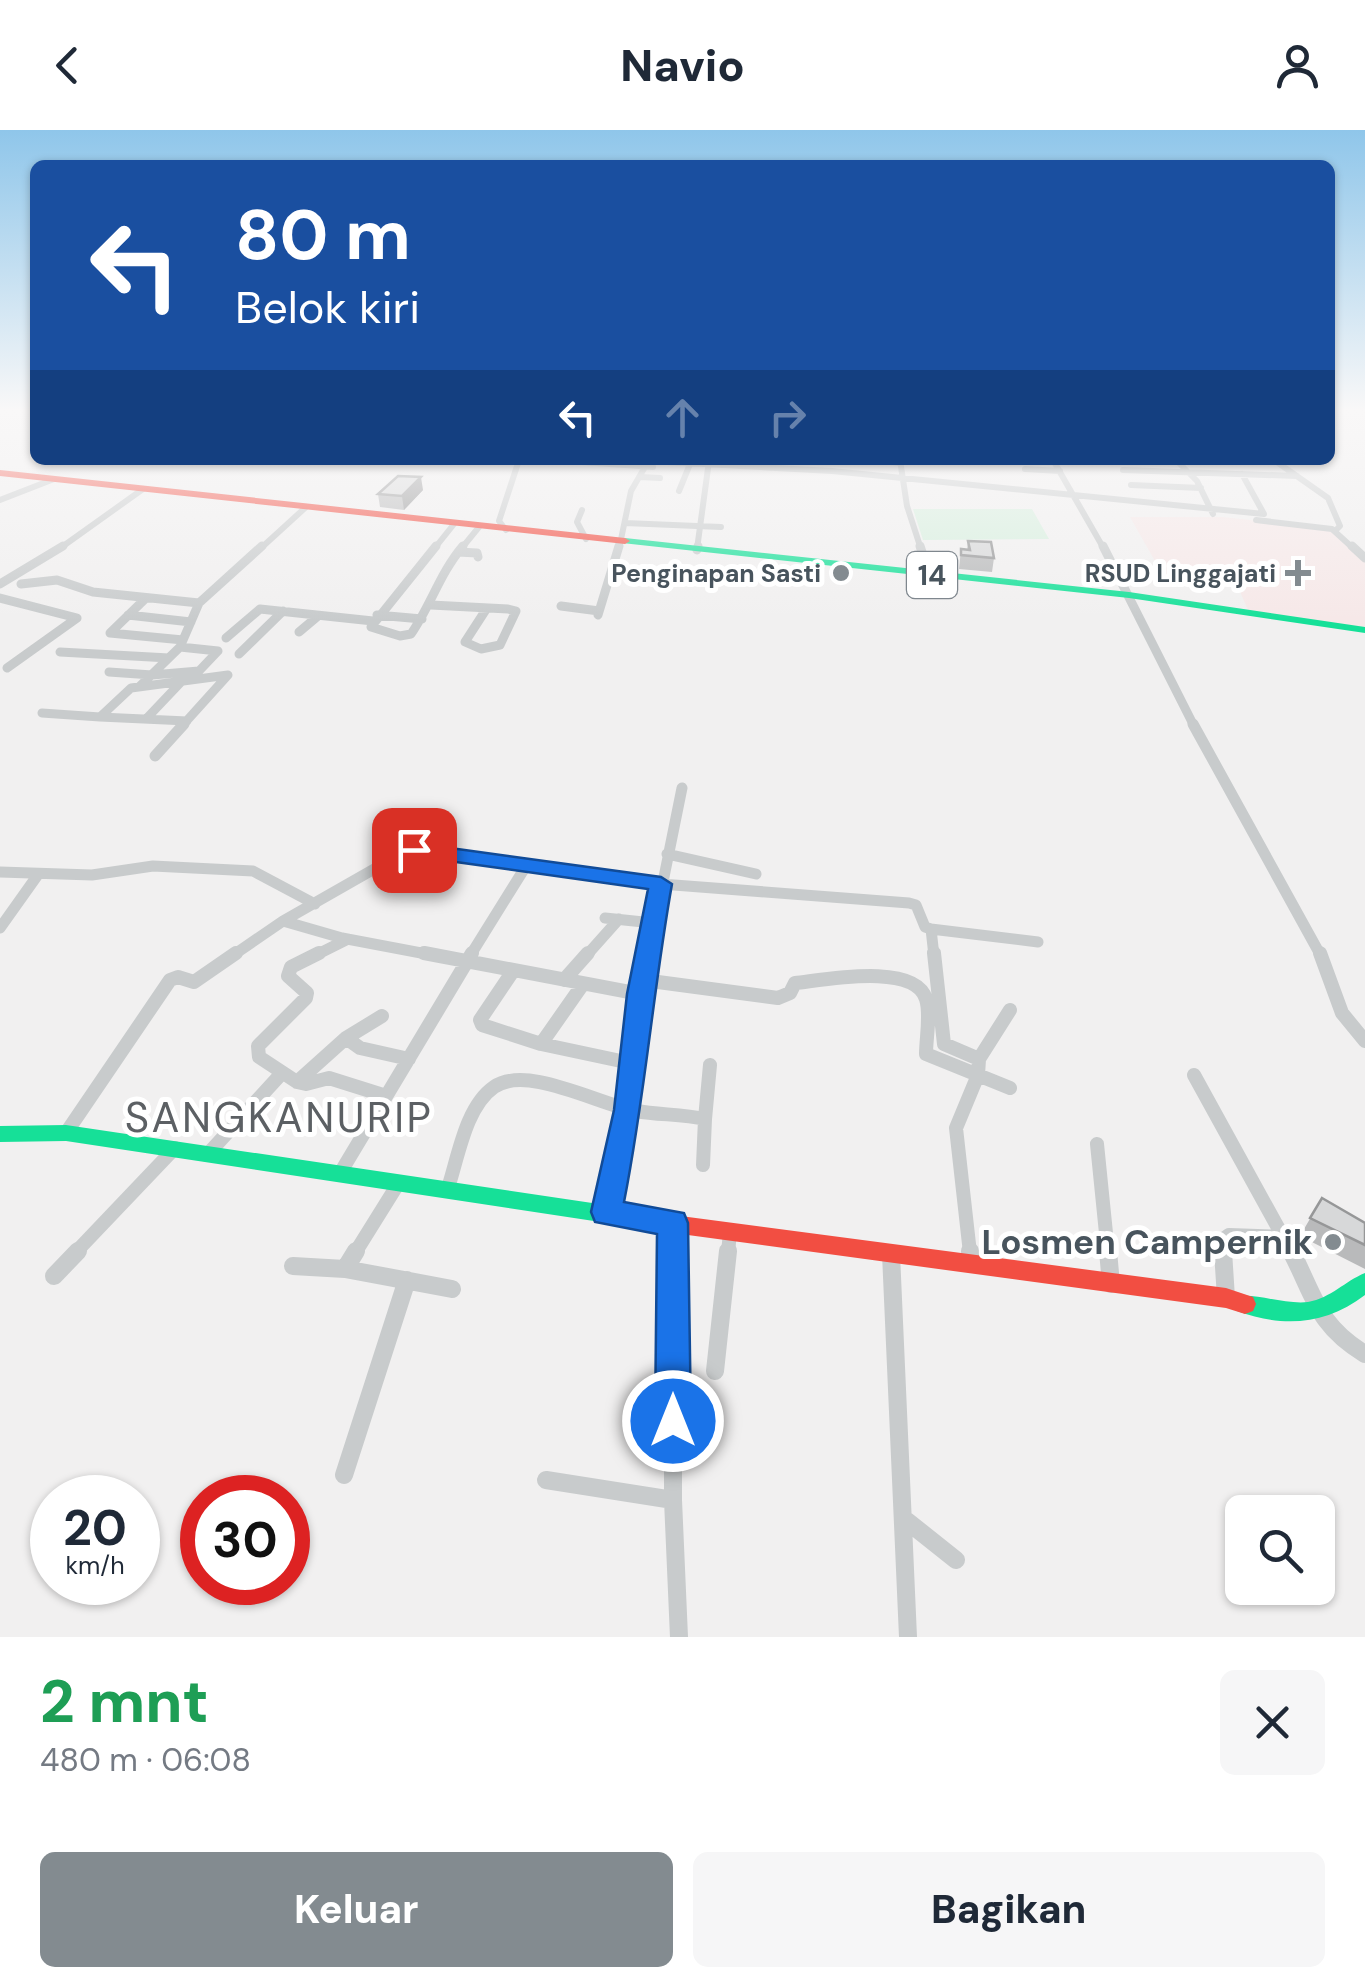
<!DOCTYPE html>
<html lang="id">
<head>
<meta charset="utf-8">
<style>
  body { margin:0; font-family:"DM Sans",sans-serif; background:#f6f6f7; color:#1f2937; height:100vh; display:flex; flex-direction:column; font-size:38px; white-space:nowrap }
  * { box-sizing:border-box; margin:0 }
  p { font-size:32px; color:#747a83 }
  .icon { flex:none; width:55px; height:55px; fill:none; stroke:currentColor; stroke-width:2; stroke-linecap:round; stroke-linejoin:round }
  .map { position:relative; height:1507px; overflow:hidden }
  .drawer { display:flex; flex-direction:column; background:#fff; flex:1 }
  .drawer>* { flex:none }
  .banner { position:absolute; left:30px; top:30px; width:1305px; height:305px; border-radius:15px; box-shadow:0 2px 8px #0004; background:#1a4fa0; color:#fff; overflow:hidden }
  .tools { position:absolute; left:1225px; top:1365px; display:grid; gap:20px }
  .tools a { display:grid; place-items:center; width:110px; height:110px; border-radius:15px; background:#fff; box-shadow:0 2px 8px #0004; font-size:50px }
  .speed { position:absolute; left:30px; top:1345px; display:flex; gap:20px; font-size:50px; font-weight:700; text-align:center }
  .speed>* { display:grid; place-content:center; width:130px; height:130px; border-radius:50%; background:#fff; box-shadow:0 2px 8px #0004; line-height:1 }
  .speed small { font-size:25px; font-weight:400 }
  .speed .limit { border:15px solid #d22; background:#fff; color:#111 }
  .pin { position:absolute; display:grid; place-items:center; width:85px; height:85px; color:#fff; margin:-42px; border-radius:20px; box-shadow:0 5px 15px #0006 }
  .me { position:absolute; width:110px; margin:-55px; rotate:0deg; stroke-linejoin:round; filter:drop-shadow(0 0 8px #0008) }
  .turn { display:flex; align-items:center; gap:35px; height:210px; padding:0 40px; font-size:45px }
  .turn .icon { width:130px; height:130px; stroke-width:2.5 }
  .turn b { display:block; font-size:70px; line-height:85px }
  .lanes { display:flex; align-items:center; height:95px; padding:0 40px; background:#0003; justify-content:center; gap:50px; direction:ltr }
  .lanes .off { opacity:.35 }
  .round { display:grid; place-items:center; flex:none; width:105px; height:105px; border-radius:15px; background:#f6f6f7 }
  .headline { display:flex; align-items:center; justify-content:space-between; height:170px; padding:0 40px }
  h1 { font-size:60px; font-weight:800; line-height:75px; color:#1e9e55 }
  .primary-button { display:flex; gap:20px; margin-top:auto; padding:20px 40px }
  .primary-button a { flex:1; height:115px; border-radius:15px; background:#838b90; color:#fff; font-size:40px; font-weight:800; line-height:115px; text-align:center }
  .primary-button a+a { background:#f6f6f7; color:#1f2937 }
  header { display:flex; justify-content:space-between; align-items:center; height:130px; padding:0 40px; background:#fff; font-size:45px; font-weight:800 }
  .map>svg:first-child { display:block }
  .medical { fill:#f6e8e8 }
  .green { fill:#d6efde }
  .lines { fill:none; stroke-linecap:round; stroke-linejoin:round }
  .street-far4 { stroke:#c8cbcc; stroke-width:6 }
  .street-far3 { stroke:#c8cbcc; stroke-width:9 }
  .street-far2 { stroke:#c8cbcc; stroke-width:11 }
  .street-far1 { stroke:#c8cbcc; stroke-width:14 }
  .street { stroke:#c8cbcc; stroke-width:18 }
  .fast { fill:#16e098; fill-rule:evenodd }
  .jam { fill:#f24e42; fill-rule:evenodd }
  .wall { fill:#b9babb }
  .shaded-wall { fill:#969798 }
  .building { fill:#d7d8d9; stroke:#969798; stroke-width:2.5 }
  .route { fill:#1a73e8; stroke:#114b97; stroke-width:2.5 }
  .poi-dot { fill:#838b90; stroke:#fff; stroke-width:4 }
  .labels { text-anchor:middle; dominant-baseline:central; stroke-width:10; stroke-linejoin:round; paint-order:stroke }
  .far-poi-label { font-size:25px; font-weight:bold; fill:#48545d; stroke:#fff; text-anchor:end }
  .shield { fill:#fff; stroke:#7f878e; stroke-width:2.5 }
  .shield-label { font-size:28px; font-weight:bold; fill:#48545d }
  .near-poi-label { font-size:35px; font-weight:bold; fill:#48545d; stroke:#fff; text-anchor:end }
  .near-quarter-label { font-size:42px; letter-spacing:2.5px; fill:#5c6064; stroke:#fff }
</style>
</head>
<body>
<header><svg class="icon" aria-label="back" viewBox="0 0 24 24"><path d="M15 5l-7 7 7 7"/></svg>Navio<svg class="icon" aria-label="person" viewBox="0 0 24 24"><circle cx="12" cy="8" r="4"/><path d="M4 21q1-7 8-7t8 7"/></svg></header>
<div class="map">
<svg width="1365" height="1507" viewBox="0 0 1365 1507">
  <rect width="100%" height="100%" fill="#f1f0f0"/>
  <path class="medical" d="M1130,387h93l106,12 36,31v67l-116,-15 -19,-43 -23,-1 -8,10 -35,-1z"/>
  <path class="green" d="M913,379h119l17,30 -126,1z"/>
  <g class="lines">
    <path class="street-far4" d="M553,330l100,7
      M900,330l7,46 14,43
      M1053,330l51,89
      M1176,330l21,21 16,33
      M1274,330l54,38 12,28 -5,5
      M649,331l183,10 432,43 -22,-40
      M880,331l21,2
      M1025,339l35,2
      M1123,340l174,6
      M640,347l20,1
      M1131,355l70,3
      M679,361l11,-27
      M0,370l54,-21
      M582,380l-5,12 9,17
      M1256,390l76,9 22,20
      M625,393l96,4
      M506,400l-7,-9 20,-61
      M59,419l84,-60
      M260,419l46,-42
      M434,419l20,-25
      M461,419l18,-22
      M619,419l12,-58 18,-31
      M697,419l12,-88"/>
    <path class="street-far3" d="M436,416l-65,81 29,9 11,-2c20,-29 29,-61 52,-88
      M920,416l9,28
      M1103,416l91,180
      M1352,416l13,12
      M697,420l1,-4
      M458,422l19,1 1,4
      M0,454l63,-38
      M21,454l36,-4 36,12 106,11
      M0,468l77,20 -70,50
      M146,468l-36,35 73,7
      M431,475l77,4 8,2 -16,34 -19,4 -16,-7 22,-34
      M561,476l38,5
      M128,485l63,7
      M377,485l45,4
      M598,485l21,-69
      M299,502l19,-16
      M226,508l34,-29 113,12
      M180,517l38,4
      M60,522l109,6
      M239,524l44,-43
      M109,542l43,3 47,-4 19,-20
      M139,557l41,-40 19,-44 63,-57
      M42,583l58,4
      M146,589l37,-39
      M187,591l-87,-4 31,-29 97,-13
      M182,596l46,-51"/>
    <path class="street-far2" d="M1193,594l128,232
      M155,626l29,-32
      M667,724l89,20
      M0,742l92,3 61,-9 100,5 62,33
      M605,788l48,5
      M283,791l59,17 95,18
      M0,798l37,-52
      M931,799l3,27
      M232,826l51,-35 121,-69 20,-1 237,33 248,19 7,2 9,22 6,2 107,13
      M314,826l34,-17
      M470,826l56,-90
      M586,826l33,-37
      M648,826l34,-168"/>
    <path class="street-far1" d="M319,823l-28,14 -3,9 19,17 -1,5 -48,48 1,11 38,25 9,2 23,-6 54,17
      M424,823l216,41
      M934,823l10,91 35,15
      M1320,823l22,60 23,28
      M513,841l-33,49 2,5 59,19 94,20
      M564,850l24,-27
      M643,850l135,18 12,-5 5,-10c29,-3 120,-21 131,16 5,15 0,39 0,55l84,34
      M346,908l14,10 49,11
      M541,914l42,-60
      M1194,945l98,178
      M297,952l49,-44 36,-22
      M66,1003l104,-153 8,-3 16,5 42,-29
      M1097,1014l11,109
      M207,1025l75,-82
      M703,1035l2,-46
      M339,1045l133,-222
      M447,1061c11,-32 18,-84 47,-104 33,-23 106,18 142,24 23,4 46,3 69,8l5,-54
      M606,1083l25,-120 9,-99 8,-41
      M673,1093v30
      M75,1123l100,-105
      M355,1123l43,-69
      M728,1123l2,-21
      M970,1123l-14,-125 22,-53 1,-16 31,-49
      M1223,1123l-1,-13 7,-5 55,2"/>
    <path class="street" d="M673,1121v249l6,137
      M970,1121l1,13
      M1108,1121l3,33
      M1223,1121l3,47
      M1291,1121c24,46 26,74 74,103
      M891,1124l17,383
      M293,1136l52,3 11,-18
      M345,1139l107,20
      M54,1146l24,-25
      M715,1241l13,-120
      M344,1345l63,-195
      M546,1350l127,20
      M907,1391l49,39"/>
    <path class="fast" d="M625,408l504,54 236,35v6l-236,-35 -507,-55v-4z
      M66,995l607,90 7,3 3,6 -3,6 -7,3 -607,-92 -66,1v-16z
      M1365,1143v22c-39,30 -82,33 -128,16l-3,-7 3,-7c14,-5 49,8 71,5 23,-4 37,-21 57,-29z"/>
    <path class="jam" d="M0,340l625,68 5,3 -5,3 -625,-68z
      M673,1085l553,73 27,9 3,7 -3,7 -8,3 -19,-6 -553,-75 -7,-3 -3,-6 3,-6z"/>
  </g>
  <path class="wall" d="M423,360l-19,20 -24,-3 -2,-13z
    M968,411l26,17 -2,14 -33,-3 2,-20 6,1z
    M1322,1068l43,25v46l-65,-33z"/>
  <path class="shaded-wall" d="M421,347l2,13 -19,20 -2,-14z"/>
  <path class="building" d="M398,346l23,1 -19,19 -24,-2z
    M968,411l23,1 3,16 -33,-3v-6l9,1z
    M1322,1068l43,25v22l-55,-27z"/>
  <linearGradient id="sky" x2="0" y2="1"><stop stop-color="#8fc6ea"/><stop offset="0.57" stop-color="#f9f8f8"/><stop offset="1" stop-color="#f9f8f8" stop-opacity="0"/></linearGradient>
  <rect width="1365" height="491" fill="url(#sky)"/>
  <path class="route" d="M414,713l247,34 11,7c-19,106 -27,213 -48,318l60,11 4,10 3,198 -5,12 -13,5 -13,-5 -5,-12 2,-187 -62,-12 -4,-10 23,-102 13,-116 21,-105 -242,-34 -3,-5z"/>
  <g class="poi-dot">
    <circle cx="841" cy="443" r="10"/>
    <path d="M1293 428h10v10h10v10h-10v10h-10v-10h-10v-10h10z"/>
    <circle cx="1333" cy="1112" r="10"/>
  </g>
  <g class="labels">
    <g class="far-poi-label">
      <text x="821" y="443">Penginapan Sasti</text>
      <text x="1276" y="443">RSUD Linggajati</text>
    </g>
    <rect class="shield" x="907" y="422" width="50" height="46" rx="8"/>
    <g class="shield-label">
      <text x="932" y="445">14</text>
    </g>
    <g class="near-poi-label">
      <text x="1313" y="1112">Losmen Campernik</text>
    </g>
    <g class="near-quarter-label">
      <text x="279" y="987">SANGKANURIP</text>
    </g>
  </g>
</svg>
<div class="tools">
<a><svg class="icon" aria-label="search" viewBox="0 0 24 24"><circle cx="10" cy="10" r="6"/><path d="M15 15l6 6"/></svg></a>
</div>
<div class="speed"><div>20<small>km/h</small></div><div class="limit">30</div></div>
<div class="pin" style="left:414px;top:720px;background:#d93025"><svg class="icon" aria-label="arrive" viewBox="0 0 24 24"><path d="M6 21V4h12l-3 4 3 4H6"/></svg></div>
<svg class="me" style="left:673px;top:1291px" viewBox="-20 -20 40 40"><circle r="17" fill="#1a73e8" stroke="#fff" stroke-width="3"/><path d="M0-11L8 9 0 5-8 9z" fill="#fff"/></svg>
<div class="banner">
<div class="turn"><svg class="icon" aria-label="left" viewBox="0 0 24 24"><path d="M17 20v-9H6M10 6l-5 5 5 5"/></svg><div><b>80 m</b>Belok kiri</div></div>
<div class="lanes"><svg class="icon" aria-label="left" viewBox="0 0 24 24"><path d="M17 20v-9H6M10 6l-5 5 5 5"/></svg><svg class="icon off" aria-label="ahead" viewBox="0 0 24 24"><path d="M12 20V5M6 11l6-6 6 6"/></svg><svg class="icon off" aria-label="right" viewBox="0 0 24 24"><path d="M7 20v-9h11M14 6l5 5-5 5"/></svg></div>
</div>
</div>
<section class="drawer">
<div class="headline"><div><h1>2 mnt</h1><p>480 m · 06:08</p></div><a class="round"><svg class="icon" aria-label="close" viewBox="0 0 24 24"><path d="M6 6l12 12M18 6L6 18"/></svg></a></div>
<div class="primary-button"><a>Keluar</a><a>Bagikan</a></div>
</section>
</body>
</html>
